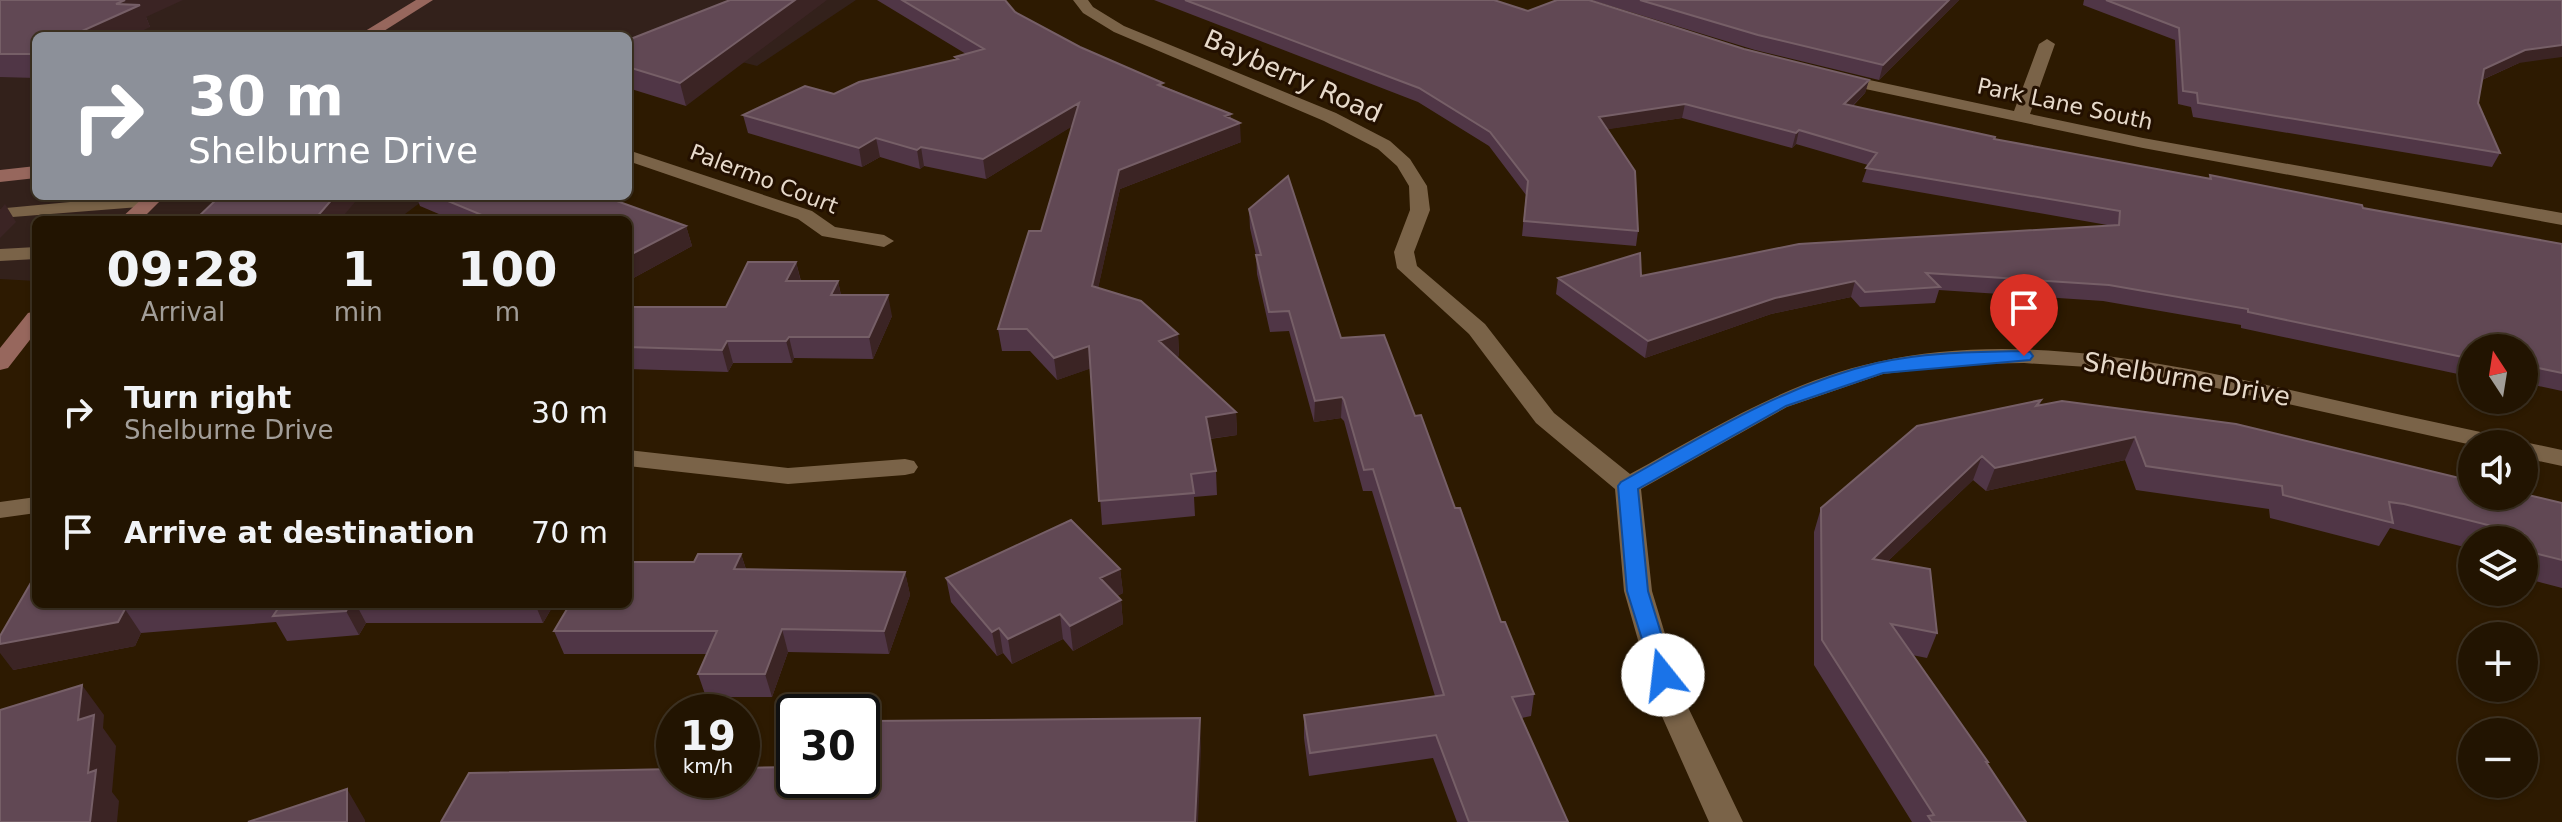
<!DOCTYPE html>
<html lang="en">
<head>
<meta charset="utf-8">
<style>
  body { margin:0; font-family:"DejaVu Sans",sans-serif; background:#2a1d0b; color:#f1f3f6; height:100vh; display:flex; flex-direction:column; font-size:30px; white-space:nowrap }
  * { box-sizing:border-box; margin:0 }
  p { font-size:26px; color:#a29e99 }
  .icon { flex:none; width:44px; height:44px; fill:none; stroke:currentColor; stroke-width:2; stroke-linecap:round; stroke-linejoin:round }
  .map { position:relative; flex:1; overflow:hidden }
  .sheet { position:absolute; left:32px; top:216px; width:600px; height:392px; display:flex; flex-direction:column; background:#221401; border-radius:12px; box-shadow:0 2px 6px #0004,0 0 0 2px #3f3323 }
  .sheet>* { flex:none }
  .top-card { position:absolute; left:32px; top:32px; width:600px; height:168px; border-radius:12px; box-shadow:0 2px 6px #0004,0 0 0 2px #3f3323; background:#8c9099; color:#fff; overflow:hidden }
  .needle { width:52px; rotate:348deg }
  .controls { position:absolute; left:2458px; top:334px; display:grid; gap:16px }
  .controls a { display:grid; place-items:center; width:80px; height:80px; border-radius:50%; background:#221401; box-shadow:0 2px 6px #0004,0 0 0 2px #3f3323; font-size:40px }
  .speed { position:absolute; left:656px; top:694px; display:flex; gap:16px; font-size:40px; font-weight:700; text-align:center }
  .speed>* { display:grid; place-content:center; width:104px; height:104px; border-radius:50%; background:#221401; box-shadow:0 2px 6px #0004,0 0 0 2px #3f3323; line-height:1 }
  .speed small { font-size:20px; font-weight:400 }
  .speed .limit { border:4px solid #111; border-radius:12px; background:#fff; color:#111 }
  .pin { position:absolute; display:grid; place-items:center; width:68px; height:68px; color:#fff; margin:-82px -34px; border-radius:50% 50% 50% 0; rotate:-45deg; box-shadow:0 0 8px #0007 }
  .pin .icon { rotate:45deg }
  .me { position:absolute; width:88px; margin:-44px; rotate:344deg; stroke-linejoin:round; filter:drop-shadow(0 0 6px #0008) }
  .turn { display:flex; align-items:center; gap:28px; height:168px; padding:0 24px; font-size:36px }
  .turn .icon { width:104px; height:104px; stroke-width:2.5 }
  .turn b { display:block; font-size:56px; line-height:68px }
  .eta { display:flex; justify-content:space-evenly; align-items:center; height:136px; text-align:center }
  .eta b { font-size:48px; font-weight:700; line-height:56px }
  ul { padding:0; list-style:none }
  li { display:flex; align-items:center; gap:24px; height:120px; padding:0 24px }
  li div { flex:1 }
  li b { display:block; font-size:30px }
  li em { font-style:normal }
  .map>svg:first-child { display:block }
  .commercial { fill:#33211b }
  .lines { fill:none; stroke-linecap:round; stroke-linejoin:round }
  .service { fill:#7a6348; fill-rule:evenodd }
  .minor { fill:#7a6348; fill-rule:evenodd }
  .secondary { fill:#97675d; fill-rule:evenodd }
  .wall { fill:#503646 }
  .shaded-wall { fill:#3b2424 }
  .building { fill:#614854; stroke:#765f67; stroke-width:2 }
  .route { fill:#1a73e8; stroke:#114b97; stroke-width:2 }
  .labels { text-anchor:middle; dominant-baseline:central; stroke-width:6; stroke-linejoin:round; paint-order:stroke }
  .far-street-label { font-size:22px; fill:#e7dacb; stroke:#231000 }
  .street-label { font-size:26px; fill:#e7dacb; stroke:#231000 }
</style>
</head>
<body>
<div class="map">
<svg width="2562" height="822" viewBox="0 0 2562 822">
  <rect width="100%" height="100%" fill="#2d1a01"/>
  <path class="commercial" d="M0,0h856l-99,66 -91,-24 -38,16v-22h-592v160h393l-32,24h-361v61l-36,-2z"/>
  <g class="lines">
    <path class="service" d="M134,196h25l3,4 -10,6 -152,12v-8l6,-2z
      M36,247v12l-36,2v-12z"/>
    <path class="minor" d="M1073,0h15l5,7 31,19 212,87 54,28 20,18 17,27 3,24 -16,42 3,14 68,58 69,89 76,61c79,-43 158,-93 247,-112 137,-30 275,-2 409,27 71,16 142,32 213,47l9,3 3,5 -39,1 -287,-64 -81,-13 -80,-5 -54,1 -87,10 -96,33 -146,82 11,102 34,112 57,119h-34l-53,-119 -32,-112 -9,-102 -79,-66 -67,-89 -72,-66 -3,-16 16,-42 -1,-24 -12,-20 -19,-17 -54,-28 -210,-89 -31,-19z
      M2047,39l8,5 -25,70 113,24 419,75v12l-419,-77 -306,-65 -8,-5 8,-5 177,38 25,-67z
      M628,150l184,61 23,16 49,8 10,6 -10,6 -62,-11 -24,-17 -170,-58z
      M2524,442l38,8v16l-38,-8v-14h-6z
      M628,450l160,18 117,-9 9,2 4,6 -4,6 -9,2 -117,9 -160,-18z
      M36,497v16l-36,5v-16z"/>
    <path class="secondary" d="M416,0h17l-57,36h-19z
      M36,166v12l-36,4v-12z
      M145,196h20l-24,24h-22z
      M36,311v21l-28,36 -8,2v-22l28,-35z"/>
  </g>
  <path class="wall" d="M0,0l146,17 4,10 -114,9v42l-36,-1z
    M730,0l-44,106 -58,-18v-48z
    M877,0h128l10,12 65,35 83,39 68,28v5l10,23 -121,47 -22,99 80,46 1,22 -3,1 60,55 1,23 -27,4 6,32 1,24 -23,2 1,19 -93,9 -11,-157 -34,12 -27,-29h-28l-4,-22 43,-98 31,-105 -86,53 -62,-13 -4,3 -40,-12 -18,10 -114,-34 -5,-18 91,-21 122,-35 -1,-2 11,-3z
    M1154,0h340l34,11 216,38 125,31 -4,13 -12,13 141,33 215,40 1,-4 153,33 199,36v147l-38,-8v-35h-52v29l-231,-49v-3l-138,-24 -164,-11 -4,13 -75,4 -9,-10 -80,17 -126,44 -89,-64 2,-16 83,-2 472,-50 -251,-44 6,-17 -72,-21 -4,4 -110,-30 -75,11 31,102 -2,15 -114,-10 4,-41 -37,-49 -71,-44z
    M1591,0h368l-80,80 -124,-30z
    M2084,0h478l-43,63 -37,17 -4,23 22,50 -8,14 -299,-50 -2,-10 -13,-3 -3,-64 -92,-35z
    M416,196h187l83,30 6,20 -64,35v-61h-175l-33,-14z
    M1249,209l92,129 74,78 86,206 33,72 -3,22 -9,2 46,104h-111l-24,-64 -124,18 -5,-38v-23l131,-19 -63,-205h-9l-19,-70 -3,-3 -27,4 -25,-91 -19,1 -13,-58 -1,-19 -6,-27z
    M796,262l5,19h37l3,14 51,21 -19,43 -79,-1 -2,5h-59l-5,9 -100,-3v-62h98z
    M2041,400l-1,5 522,98v85l-38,-10v-38h-52v9l-82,-21 -11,18 -109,-28 -1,-9 -133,-19 -11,-30 -139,31 -13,-11 -86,82 50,71 -10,25 -15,-3 76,107 -1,2 39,58h-114l-98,-157v-133l7,-24z
    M741,554l5,15 159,3 5,23 -21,59 -101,-2 -16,45h-66l-8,-23 9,-20h-143l-10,-23 140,-69z
    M1120,569l3,24 -6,3 4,4 2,24 -50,27 -10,-12 -51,25 -9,-11 -6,3 -46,-54 -5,-24z
    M36,604h518l-11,19h-177l-7,12 -72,6 -11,-19 -135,11 -6,13 -122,24z"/>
  <path class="shaded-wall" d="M125,0h58l-37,17 4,10 -18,9h-61l45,-32z
    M795,0h32l-141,106 -6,-23z
    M1949,0h10l-80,80 4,-15z
    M2562,45v12l-43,6 -42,19 7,-13 41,-19z
    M36,52v11l-5,-9z
    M1869,80l-4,13 -24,24 3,-13z
    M1079,103l2,18 -95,58 -3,-20z
    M1685,104l-3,14 -85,13 2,-14z
    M1231,114v12l9,-3 1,19 -121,47 -26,118 -2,-21 27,-116z
    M1799,130l-3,14 -4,4 4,-15z
    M876,138l4,19 -18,10 -3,-19z
    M921,147l3,19 -4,3 -3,-19z
    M335,196h25l-20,24h-24l-1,-1z
    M5,204l11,18 -16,16v-28z
    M686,226l6,20 -64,35v-25z
    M796,262l5,21 -15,-2z
    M838,281l4,21 -11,-7z
    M1855,281l-4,16 -80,17 -126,44 3,-17 127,-43z
    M888,295l4,21 -19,43 -4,-22z
    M1178,334l1,22 -19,7 -1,-22z
    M789,337l5,21 -2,5 -6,-22z
    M727,341l6,22 -5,9 -6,-22z
    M1089,346l3,22 -35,12 -3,-22z
    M1342,397l-1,21 -27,4 1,-21z
    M1236,412l1,23 -30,4 -1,-22z
    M2135,437l-10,23 -139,31 9,-23z
    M1982,456l-9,24 -108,103 8,-24z
    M741,554l7,22 -14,-7z
    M1120,569l3,24 -20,10 -3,-25z
    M905,572l5,23 -21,59 -5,-23z
    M1121,600l2,24 -50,27 -3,-25z
    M350,604h6l10,19 -7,12 -13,-24z
    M535,604h19l-11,19z
    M125,609l16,24 -6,13 -122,24 -13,-17v-9z
    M1060,614l3,25 -51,25 -4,-25z
    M999,628l4,25 -6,3 -5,-24z
    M782,629l6,23 -16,45 -7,-23z
    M82,685l22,30 -1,13 13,18 -4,46 7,9 -2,21h-27l-2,-49 -10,-53z
    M1200,718l1,31 -3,73h-3z
    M347,789l18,31v2h-18z"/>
  <path class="building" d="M0,0h125l-9,4 24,1 -69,31h-35v16l-5,2h-31z
    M730,0h65l-115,83 -52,-16v-27z
    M902,0h103l10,12 65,35 83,36 -5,2 73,29 -6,2 15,7 -121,47 -27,116 49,15 37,33 -19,7 77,71 -30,5 10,54 -25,3 3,19 -95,8 -10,-155 -35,12 -27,-29h-29l31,-98h12l38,-128 -96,56 -62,-12 -4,3 -41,-12 -17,10 -116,-33 62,-29 29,8 25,-12 99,-23 -3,-2 29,-8z
    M1185,0h309l34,11 29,-11h32l155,49 125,31 -25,24 151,33 -1,2 217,40 -1,-4 152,30 1,3 199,36v129l-38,-8 2,5 -2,-1v-21h-52v11l-224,-47v-3l-139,-24 -183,-12 14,14 -75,5 -10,-11 -80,17 -127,43 -90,-63 82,-25 1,23 158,-32 320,-19 1,-14 -254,-43 11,-15 -78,-23 -3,3 -111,-29 -86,13 36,54 3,60 -114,-10 4,-40 -38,-49 -71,-44z
    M1640,0h309l-66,65 -125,-30z
    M2106,0h456v45l-37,5 -41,19 -6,34 22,50 -302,-50 -1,-10 -14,-2 -4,-63z
    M1288,176l53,162 43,-3 31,81 6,-1 34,93h5l41,114h4l29,72 -22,3 56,125h-99l-33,-87 -126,18 -6,-38 140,-20 -71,-226 -9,1 -20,-70 -2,-3 -27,4 -26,-90 -20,1 -13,-57h5l-12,-46z
    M220,196h115l-20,23 -19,1h-101z
    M436,196h167l83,30 -58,30v-36h-156l10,-5z
    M748,262h48l-10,19h52l-7,14h57l-19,42h-80l-3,4h-59l-5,9 -94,-3v-40h98z
    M2041,400l-5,6 26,-5 174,23 236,57v15h52v-2l38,9v57l-32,-8 -6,-18 -120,-30 -15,-2 4,21 -110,-28 -1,-9 -136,-20 -11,-29 -140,31 -13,-12 -109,103 57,10 7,64 -46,-9 97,138h-2l40,60h-94l-4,-6 6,-1 -112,-175 -1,-132 96,-82z
    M1071,520l49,49 -20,9 21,22 -51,26 -10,-12 -52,25 -9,-11 -7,4 -46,-54z
    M698,554h43l-7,15 171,3 -21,59 -102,-2 -17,45h-67l19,-43h-163l16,-27h58v-42h66z
    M36,574v30h152l-63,5 -7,13 -118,22v-8z
    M281,604h69l-4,7 -73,5z
    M82,685l-4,35 16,-5 -6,58 8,-3 -6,52h-90v-112z
    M1200,718l-5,104h-754l28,-49 205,-4v11h68v-12l52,-1v13h68v-39l6,-20z
    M347,789v33h-99z"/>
  <path class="route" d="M2024,351l6,1 3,4 -3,4 -147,13 -97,33 -148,83 10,102 26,84 -3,6 -8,2 -8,-2 -28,-90 -9,-105 3,-4c82,-46 163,-97 256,-119 47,-11 99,-11 147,-12z"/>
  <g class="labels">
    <g class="far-street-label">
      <text transform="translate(2065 104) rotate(12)">Park Lane South</text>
      <text transform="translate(764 179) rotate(21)">Palermo Court</text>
    </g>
    <g class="street-label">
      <text transform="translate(1293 76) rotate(24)">Bayberry Road</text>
      <text transform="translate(2187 379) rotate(10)">Shelburne Drive</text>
    </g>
  </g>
</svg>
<div class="controls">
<a><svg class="needle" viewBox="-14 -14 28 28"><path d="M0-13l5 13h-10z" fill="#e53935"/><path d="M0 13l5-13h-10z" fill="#a29e99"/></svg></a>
<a><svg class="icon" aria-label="sound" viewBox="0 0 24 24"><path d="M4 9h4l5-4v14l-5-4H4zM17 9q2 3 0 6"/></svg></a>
<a><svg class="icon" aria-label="layers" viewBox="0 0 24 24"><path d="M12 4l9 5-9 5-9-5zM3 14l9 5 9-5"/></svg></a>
<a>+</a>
<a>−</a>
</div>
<div class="speed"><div>19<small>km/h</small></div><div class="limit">30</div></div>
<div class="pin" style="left:2024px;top:356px;background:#d93025"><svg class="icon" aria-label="arrive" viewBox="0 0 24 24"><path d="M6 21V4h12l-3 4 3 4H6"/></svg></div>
<svg class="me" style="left:1663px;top:675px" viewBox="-20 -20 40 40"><circle r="19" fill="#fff"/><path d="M0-13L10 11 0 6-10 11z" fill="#1a73e8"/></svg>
<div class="top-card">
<div class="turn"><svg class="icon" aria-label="right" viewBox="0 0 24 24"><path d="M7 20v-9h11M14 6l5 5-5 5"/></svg><div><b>30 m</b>Shelburne Drive</div></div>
</div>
<section class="sheet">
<div class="eta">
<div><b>09:28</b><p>Arrival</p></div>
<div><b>1</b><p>min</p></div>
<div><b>100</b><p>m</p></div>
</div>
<ul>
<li><svg class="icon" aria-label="right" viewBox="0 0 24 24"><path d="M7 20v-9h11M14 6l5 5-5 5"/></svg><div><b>Turn right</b><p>Shelburne Drive</p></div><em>30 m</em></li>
<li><svg class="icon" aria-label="arrive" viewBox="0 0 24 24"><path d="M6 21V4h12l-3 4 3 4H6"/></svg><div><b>Arrive at destination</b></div><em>70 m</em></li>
</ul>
</section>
</div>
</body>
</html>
